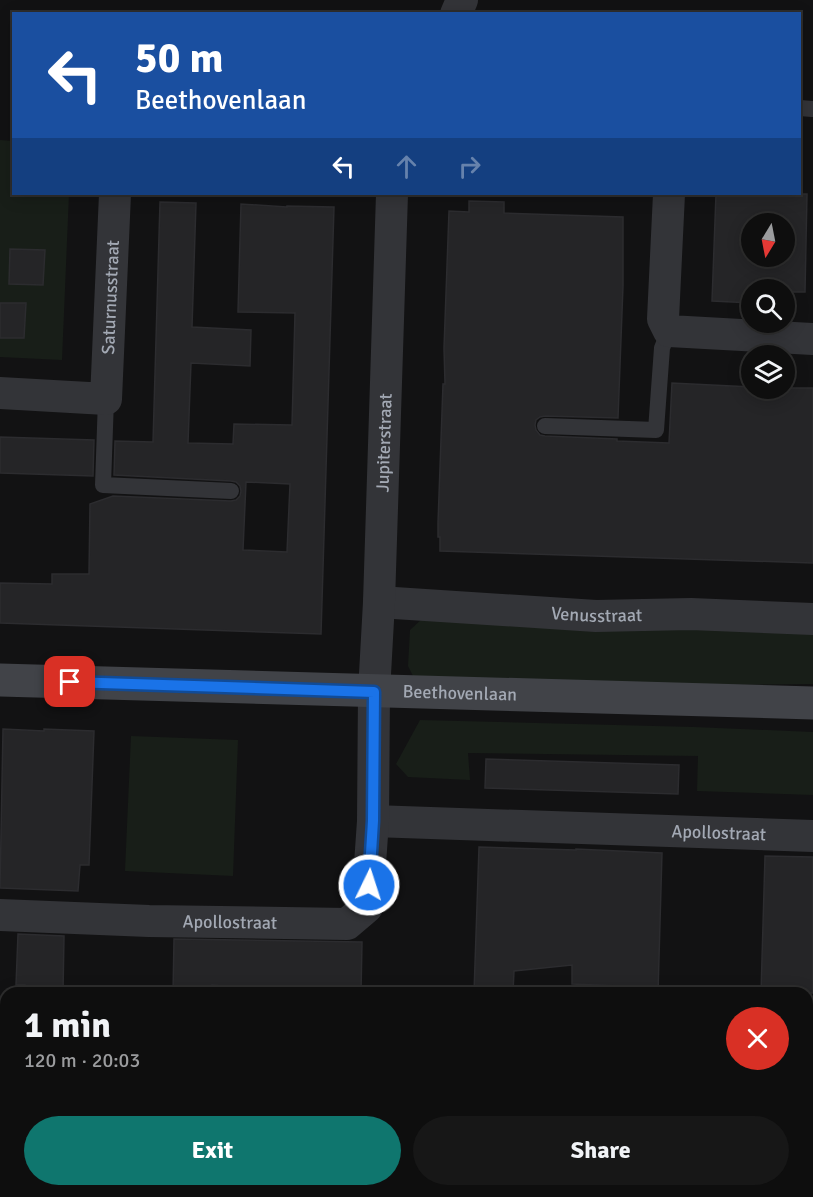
<!DOCTYPE html>
<html lang="en">
<head>
<meta charset="utf-8">
<style>
  body { margin:0; font-family:Signika,sans-serif; background:#171717; color:#f1f3f6; height:100vh; display:flex; flex-direction:column; font-size:22px; white-space:nowrap }
  * { box-sizing:border-box; margin:0 }
  p { font-size:20px; color:#9b9c9e }
  .icon { flex:none; width:33px; height:33px; fill:none; stroke:currentColor; stroke-width:2; stroke-linecap:round; stroke-linejoin:round }
  .map { position:relative; flex:1; overflow:hidden }
  .panel { position:absolute; left:0px; top:987px; width:813px; height:210px; display:flex; flex-direction:column; background:#0e0e0e; border-radius:18px 18px 0 0; box-shadow:0 3px 15px #0003,0 0 0 2px #2e2e2e }
  .panel>* { flex:none }
  .top-card { position:absolute; left:12px; top:12px; width:789px; height:183px; border-radius:0px; box-shadow:0 3px 15px #0003,0 0 0 2px #2e2e2e; background:#1a4fa0; color:#fff; overflow:hidden }
  .needle { width:39px; rotate:190deg }
  .buttons { position:absolute; left:741px; top:213px; display:grid; gap:12px }
  .buttons a { display:grid; place-items:center; width:54px; height:54px; border-radius:50%; background:#0e0e0e; box-shadow:0 3px 15px #0003,0 0 0 2px #2e2e2e; font-size:30px }
  .pin { position:absolute; display:grid; place-items:center; width:51px; height:51px; color:#fff; margin:-26px; border-radius:12px; box-shadow:0 3px 9px #0006 }
  .me { position:absolute; width:66px; margin:-33px; rotate:4deg; stroke-linejoin:round; filter:drop-shadow(0 0 4px #0008) }
  .turn { display:flex; align-items:center; gap:21px; height:126px; padding:0 24px; font-size:27px }
  .turn .icon { width:78px; height:78px; stroke-width:2.5 }
  .turn b { display:block; font-size:42px; line-height:51px }
  .lanes { display:flex; align-items:center; height:57px; padding:0 24px; background:#0003; justify-content:center; gap:30px; direction:ltr }
  .lanes .off { opacity:.35 }
  .round { display:grid; place-items:center; flex:none; width:63px; height:63px; border-radius:32px; background:#171717 }
  .head { display:flex; align-items:center; justify-content:space-between; height:102px; padding:0 24px }
  h1 { font-size:36px; font-weight:800; line-height:45px }
  .action { display:flex; gap:12px; margin-top:auto; padding:12px 24px }
  .action a { flex:1; height:69px; border-radius:36px; background:#0f766e; color:#fff; font-size:24px; font-weight:800; line-height:69px; text-align:center }
  .action a+a { background:#171717; color:#f1f3f6 }
  .map>svg:first-child { display:block }
  .green { fill:#181e18 }
  .water { fill:#283136 }
  .building { fill:#252527; stroke:#2c2c2f; stroke-width:1.5; fill-rule:evenodd }
  .lines { fill:none; stroke-linecap:round; stroke-linejoin:round }
  .lane { stroke:#333438; stroke-width:16 }
  .street { stroke:#333438; stroke-width:32 }
  .secondary { stroke:#414348; stroke-width:33 }
  .route-casing { stroke:#114b97; stroke-width:15 }
  .route { stroke:#1a73e8; stroke-width:10 }
  .labels { text-anchor:middle; dominant-baseline:central; stroke-width:6; stroke-linejoin:round; paint-order:stroke }
  .street-label { font-size:18px; fill:#a3a9b4; stroke:#0d0d0e }
</style>
</head>
<body>
<div class="map">
<svg width="813" height="1197" viewBox="0 0 813 1197">
  <rect width="100%" height="100%" fill="#121213"/>
  <path class="green" d="M0,140l13,1 1,53h55l-7,166 -62,-3z
    M423,618l390,11v55l-237,2 -161,-6 -7,-14 2,-36z
    M420,720l274,7 119,5v63l-116,-4 1,-35 -230,-3 2,27 -62,-3 -12,-13z
    M131,736l107,4 -5,136 -108,-5z
    M10,1191h367l-1,6h-202z
    M395,1191h306l7,6h-313z"/>
  <path class="water" d="M807,1139l6,1v57h-105l-7,-6h106z"/>
  <path class="building" d="M716,194h91l-2,98h-19l-2,-2h-11l-21,-4v17l-40,-2zM752,224h32v32h-32z
    M469,201l35,1v11l119,4v69l-5,132 -73,-2 -5,1 -4,3 -1,5 1,5 4,5 5,1 72,3v2l52,2 3,-60 80,4v1h61v175l-373,-12v-14h-2v-14l5,-139h2l-1,-36 5,-137 20,1z
    M160,202l36,1 -4,124 59,3 -1,36 -59,-3 -3,80 45,1 1,-20 58,1 3,-112 -57,-1 3,-108 46,3v-1l47,1 -13,427 -321,-11v-40l52,1v-10h37l1,-70 23,-8 118,5 5,-1 4,-4 1,-5 -1,-5 -4,-4 -5,-1 -117,-6 1,-34 38,1zM246,482l44,2 -3,68 -44,-2z
    M10,249l35,1 -2,35 -34,-1z
    M0,303h26l-2,35h-24z
    M0,437l94,3 -1,36 -93,-3z
    M3,729l41,2v-2l50,2 -5,134h-9l-2,26 -78,-3z
    M486,759l193,6 -1,29 -193,-6z
    M479,847l97,3v-1l86,4 -4,140h-39v-7l-47,-2v-19l-58,6 -1,22h-39z
    M765,856l48,1v136h-52z
    M18,934l46,2 -1,57h-39l1,-8h-9z
    M174,939l188,3 -1,51h-39v-2l-59,-2 -51,-4 -1,8h-38z"/>
  <g class="lines">
    <path class="lane" d="M800,108l12,1
      M106,399l-3,86 128,6
      M545,426l111,4 6,-82 7,-17"/>
    <g class="street">
      <path d="M456,14l6,-14"/>
      <path d="M669,194l-6,125 6,12 144,8"/>
      <path id="s1" d="M0,393l106,6 9,-205"/>
      <path id="s2" d="M379,602l217,14 95,-2 122,5"/>
      <path id="s3" d="M373,821l440,15"/>
      <path id="s4" d="M0,915l149,6 198,3 20,-17 6,-86 1,-129 5,-90 13,-408"/>
    </g>
    <path class="secondary" id="s5" d="M0,680l813,23"/>
  </g>
  <g class="lines">
    <defs>
      <path id="route" d="M70,682l304,10 -1,129 -4,64"/>
    </defs>
    <use href="#route" class="route-casing"/>
    <use href="#route" class="route"/>
  </g>
  <g class="labels">
    <g class="street-label">
      <text stroke="none"><textPath href="#s1" startOffset="208">Saturnusstraat</textPath></text>
      <text stroke="none"><textPath href="#s4" startOffset="838">Jupiterstraat</textPath></text>
      <text stroke="none"><textPath href="#s2" startOffset="218">Venusstraat</textPath></text>
      <text stroke="none"><textPath href="#s5" startOffset="460">Beethovenlaan</textPath></text>
      <text stroke="none"><textPath href="#s3" startOffset="346">Apollostraat</textPath></text>
      <text stroke="none"><textPath href="#s4" startOffset="230">Apollostraat</textPath></text>
    </g>
  </g>
</svg>
<div class="buttons">
<a><svg class="needle" viewBox="-14 -14 28 28"><path d="M0-13l5 13h-10z" fill="#e53935"/><path d="M0 13l5-13h-10z" fill="#9b9c9e"/></svg></a>
<a><svg class="icon" aria-label="search" viewBox="0 0 24 24"><circle cx="10" cy="10" r="6"/><path d="M15 15l6 6"/></svg></a>
<a><svg class="icon" aria-label="layers" viewBox="0 0 24 24"><path d="M12 4l9 5-9 5-9-5zM3 14l9 5 9-5"/></svg></a>
</div>
<div class="pin" style="left:70px;top:682px;background:#d93025"><svg class="icon" aria-label="arrive" viewBox="0 0 24 24"><path d="M6 21V4h12l-3 4 3 4H6"/></svg></div>
<svg class="me" style="left:369px;top:885px" viewBox="-20 -20 40 40"><circle r="17" fill="#1a73e8" stroke="#fff" stroke-width="3"/><path d="M0-11L8 9 0 5-8 9z" fill="#fff"/></svg>
<div class="top-card">
<div class="turn"><svg class="icon" aria-label="left" viewBox="0 0 24 24"><path d="M17 20v-9H6M10 6l-5 5 5 5"/></svg><div><b>50 m</b>Beethovenlaan</div></div>
<div class="lanes"><svg class="icon" aria-label="left" viewBox="0 0 24 24"><path d="M17 20v-9H6M10 6l-5 5 5 5"/></svg><svg class="icon off" aria-label="ahead" viewBox="0 0 24 24"><path d="M12 20V5M6 11l6-6 6 6"/></svg><svg class="icon off" aria-label="right" viewBox="0 0 24 24"><path d="M7 20v-9h11M14 6l5 5-5 5"/></svg></div>
</div>
<section class="panel">
<div class="head"><div><h1>1 min</h1><p>120 m · 20:03</p></div><a class="round" style="background:#d93025;color:#fff"><svg class="icon" aria-label="close" viewBox="0 0 24 24"><path d="M6 6l12 12M18 6L6 18"/></svg></a></div>
<div class="action"><a>Exit</a><a>Share</a></div>
</section>
</div>
</body>
</html>
